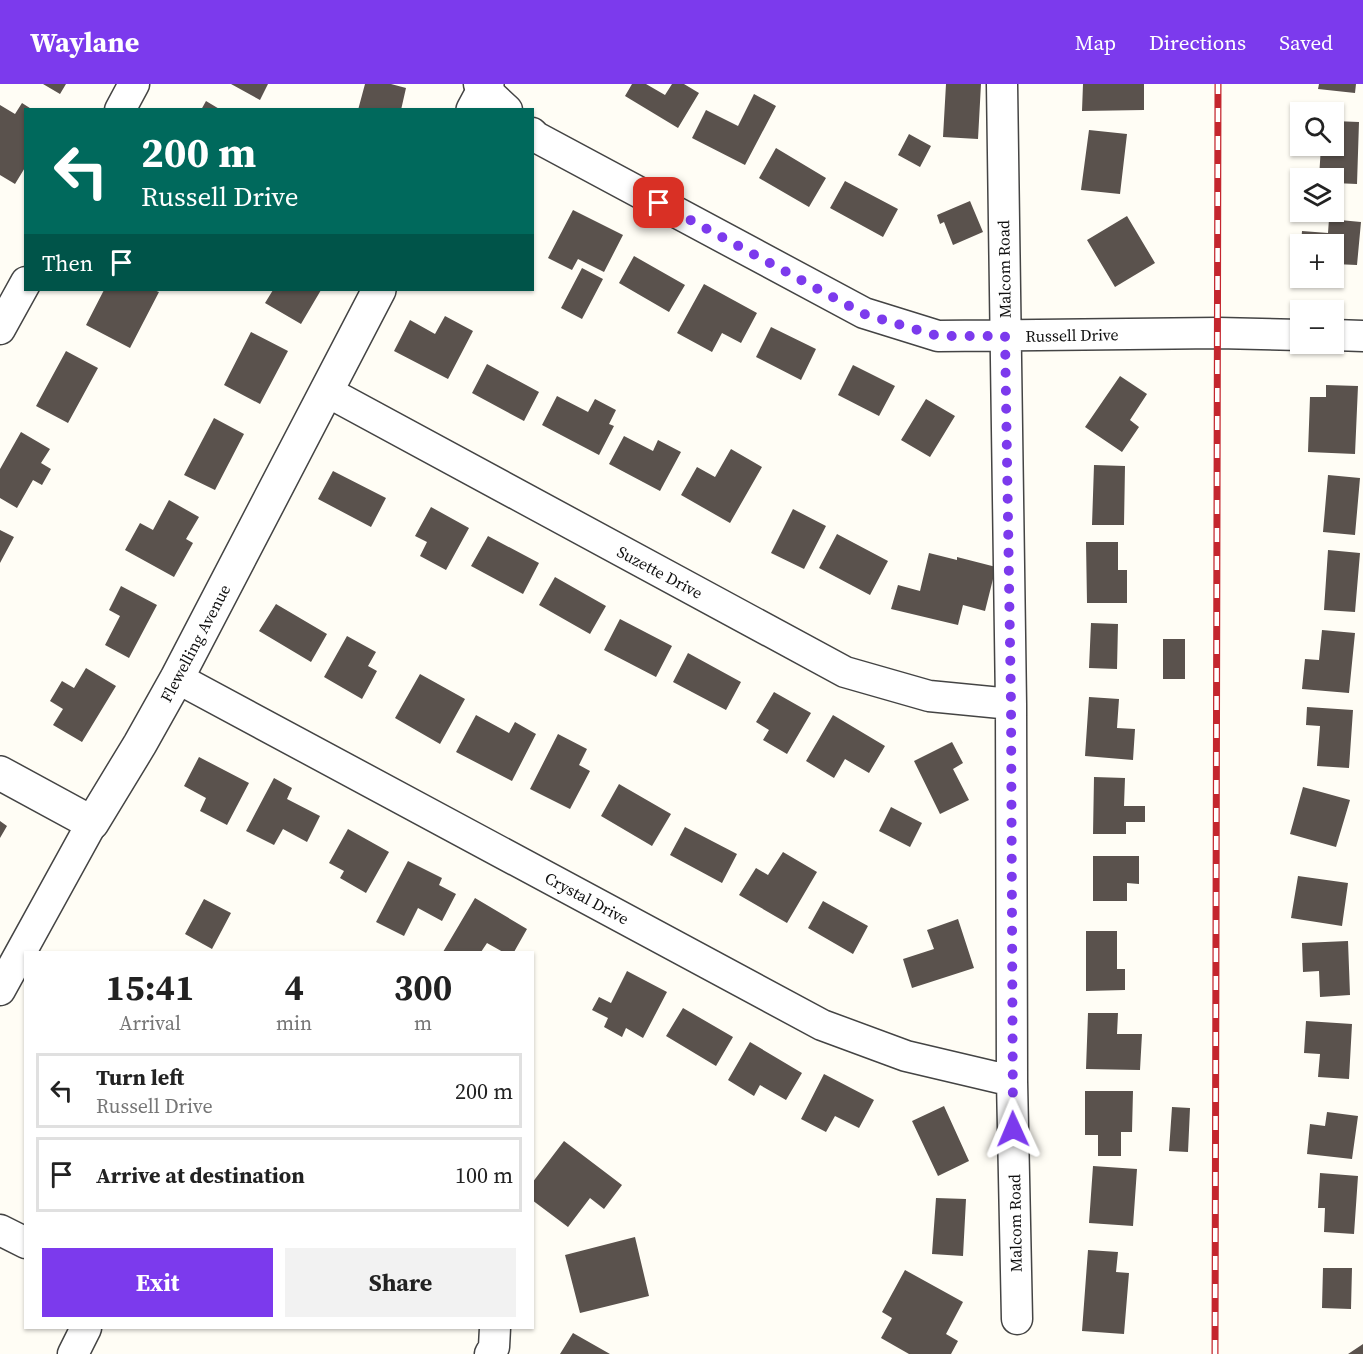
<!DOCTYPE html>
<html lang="en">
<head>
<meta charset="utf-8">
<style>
  body { margin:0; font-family:"Source Serif 4",serif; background:#f2f2f2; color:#222; height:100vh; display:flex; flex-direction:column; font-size:22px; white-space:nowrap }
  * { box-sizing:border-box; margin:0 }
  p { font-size:20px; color:#767676 }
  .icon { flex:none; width:33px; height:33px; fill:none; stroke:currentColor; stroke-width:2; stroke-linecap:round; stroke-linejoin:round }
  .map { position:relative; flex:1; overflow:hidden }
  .sheet { position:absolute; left:24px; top:867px; width:510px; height:378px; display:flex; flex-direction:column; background:#fff; border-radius:0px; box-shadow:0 2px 4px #0004 }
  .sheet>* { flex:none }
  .top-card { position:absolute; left:24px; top:24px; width:510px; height:183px; border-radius:0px; box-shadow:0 2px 4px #0004; background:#00695c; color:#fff; overflow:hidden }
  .tools { position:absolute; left:1290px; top:18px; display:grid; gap:12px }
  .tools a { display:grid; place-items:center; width:54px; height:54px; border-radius:0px; background:#fff; box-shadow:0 2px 4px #0004; font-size:30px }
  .pin { position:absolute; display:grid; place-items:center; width:51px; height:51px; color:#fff; margin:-26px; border-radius:12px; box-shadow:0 3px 9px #0006 }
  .me { position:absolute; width:66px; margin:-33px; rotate:359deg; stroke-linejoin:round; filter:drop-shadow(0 0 4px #0008) }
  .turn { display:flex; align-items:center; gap:21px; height:126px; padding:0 18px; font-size:27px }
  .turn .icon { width:78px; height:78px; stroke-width:2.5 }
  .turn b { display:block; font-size:42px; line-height:51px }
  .then { display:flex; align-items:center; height:57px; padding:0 18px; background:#0003; gap:12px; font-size:22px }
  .eta { display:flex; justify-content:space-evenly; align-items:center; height:102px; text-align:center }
  .eta b { font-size:36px; font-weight:700; line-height:42px }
  .action { display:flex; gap:12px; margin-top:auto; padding:12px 18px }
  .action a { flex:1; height:69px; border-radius:0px; background:#7c3aed; color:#fff; font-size:24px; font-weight:700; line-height:69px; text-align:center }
  .action a+a { background:#f2f2f2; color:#222 }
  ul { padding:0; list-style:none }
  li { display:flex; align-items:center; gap:18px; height:75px; margin:0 12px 9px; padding:0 6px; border:3px solid #e0e0e0; border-radius:0px }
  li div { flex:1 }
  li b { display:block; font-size:22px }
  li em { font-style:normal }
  header { display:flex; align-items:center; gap:36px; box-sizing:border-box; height:84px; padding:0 30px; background:#7c3aed; color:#fff }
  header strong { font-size:28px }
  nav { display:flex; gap:33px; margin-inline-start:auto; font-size:21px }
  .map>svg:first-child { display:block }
  .building { fill:#5a524d }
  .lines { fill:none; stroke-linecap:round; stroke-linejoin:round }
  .minor-casing { stroke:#444; stroke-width:33 }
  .tertiary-casing { stroke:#444; stroke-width:36 }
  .minor { stroke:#fff; stroke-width:30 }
  .tertiary { stroke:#fff; stroke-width:33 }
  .rail-casing { stroke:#c4262e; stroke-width:7 }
  .rail { stroke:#fff; stroke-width:4.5; stroke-dasharray:14; stroke-linecap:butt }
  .route { stroke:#7c3aed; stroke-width:10; stroke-dasharray:0 18 }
  .labels { text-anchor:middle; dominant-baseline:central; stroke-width:6; stroke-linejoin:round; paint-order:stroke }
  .street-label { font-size:16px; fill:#111; stroke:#fff }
</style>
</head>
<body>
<header>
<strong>Waylane</strong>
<nav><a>Map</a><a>Directions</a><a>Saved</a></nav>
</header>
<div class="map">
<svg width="1363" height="1270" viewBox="0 0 1363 1270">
  <rect width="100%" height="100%" fill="#fffdf5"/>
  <path class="building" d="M43,0h23l-6,10z
    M231,0h37l-8,16z
    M365,0h26l15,4 -5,22h-43z
    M632,0h14l19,11 7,-11h12l15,9 -21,35 -53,-32z
    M946,0h35l-3,55 -35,-2z
    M1083,0h61v26l-62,1z
    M1319,0h37l-1,9 -37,-4z
    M754,10l22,12 -31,59 -53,-27 14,-28 32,16z
    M206,17l15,9h-20z
    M22,19l11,7h-7v56l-11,18 -15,-9v-70l15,9z
    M1334,37l25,1 -2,62 -23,-1v-5h-15l2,-32h13z
    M1089,46l38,4 -7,60 -39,-4z
    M909,50l22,12 -11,21 -22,-12z
    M776,64l50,30 -17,29 -50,-29z
    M845,97l53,28 -15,28 -53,-29z
    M970,117l13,31 -30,13 -9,-23 -4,2 -3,-9z
    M573,126l50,25 -19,37 -26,-13 -6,11 -24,-12z
    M1127,132l28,47 -40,24 -28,-47z
    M1329,135l32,3 -4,43 -23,-1v-20h-33l1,-13 26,2z
    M634,172l51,29 -16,27 -50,-29z
    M582,184l21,11 -21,40 -21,-11z
    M704,200l53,29 -16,30 -19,-10 -10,19 -35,-19z
    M104,206h50l5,2 -29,56 -44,-23z
    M273,206h48l-20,34 -36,-21z
    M445,232l28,15 -25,48 -54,-28 16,-31 25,14z
    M771,243l45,22 -15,31 -45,-23z
    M251,248l37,19 -28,53 -36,-19z
    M66,267l32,17 -30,55 -32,-17z
    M487,280l52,28 -15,29 -52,-28z
    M853,281l42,21 -16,30 -41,-21z
    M1120,292l27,18 -17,26 9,7 -17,25 -37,-25z
    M1326,301l32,1 -3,68 -47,-2 2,-55h16z
    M557,312l31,16 7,-13 21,11 -7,14 5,2 -15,29 -57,-30z
    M926,315l29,17 -25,41 -29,-17z
    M214,334l30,16 -29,56 -31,-15z
    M21,348l29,17 -9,14 10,6 -9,16 -9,-5 -16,28 -17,-10v-29z
    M624,352l29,15 5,-11 23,12 -21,39 -51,-27z
    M731,365l31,18 -32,56 -49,-28 16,-28 18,10z
    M1094,381l31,1 -1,59h-32z
    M333,387l53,27 -15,29 -53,-28z
    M1328,391l32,3 -5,57 -32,-3z
    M169,416l30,17 -13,22 7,4 -19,34 -49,-27 15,-27 13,7z
    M431,423l38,21 -23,42 -26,-14 7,-14 -12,-6z
    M793,425l33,17 -22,43 -33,-16z
    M0,446l14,7 -14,26z
    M837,450l51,27 -18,34 -51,-27z
    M488,452l51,27 -16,31 -52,-28z
    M1086,458h32v28h9v33h-40z
    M1328,466l32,3 -5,59 -31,-2z
    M929,469l28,7v-3l39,10 -11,44 -22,-6 -5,20 -67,-16 7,-24 22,6z
    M555,493l51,29 -16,28 -51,-29z
    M121,502l36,19 -28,53 -24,-13 15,-29 -11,-6z
    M276,520l51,30 -16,28 -52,-31z
    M620,535l52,27 -16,31 -52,-27z
    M1091,539l27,1 -1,45 -28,-1z
    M1322,546l33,3 -6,60 -47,-4 3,-30 14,1z
    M347,552l29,16 -8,14 9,5 -15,28 -38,-22z
    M1163,555h22v40h-22z
    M688,569l53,29 -15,28 -53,-28z
    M86,584l30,18 -34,56 -29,-17 10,-16 -13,-8 12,-20 12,7z
    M420,590l45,25 -25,45 -45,-26z
    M774,608l37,21 -24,41 -24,-14 6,-10 -13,-8z
    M1089,613l30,2 -2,29 18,1 -2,31 -48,-4z
    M1307,623l46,3 -4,58 -32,-2 3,-40 -14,-1z
    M476,631l33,18 6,-11 21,12 -24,47 -56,-29z
    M833,631l52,31 -16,27 -24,-14 -11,19 -28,-17z
    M558,650l29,15 -8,16 11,6 -20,38 -40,-20z
    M952,658l11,21 -10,6 16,31 -29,14 -26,-53z
    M199,673l50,26 -22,42 -27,-14 6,-13 -22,-12z
    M1094,693l31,1 -1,28h21v16h-19v12h-33z
    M274,694l18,10 -5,11 33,17 -13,26 -24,-13 -9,16 -28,-14z
    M619,700l52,30 -19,32 -51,-30z
    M1303,703l47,13 -14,47 -46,-13z
    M891,723l31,16 -12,24 -31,-16z
    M0,737l7,5 -7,12z
    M685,743l52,27 -15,29 -52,-28z
    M348,745l41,23 -23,41 -26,-15 4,-7 -15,-8z
    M783,768l34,20 -30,51 -48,-28 17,-27 12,7z
    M1093,772h46v28l-12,-1v18h-34z
    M408,777l34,17 -3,7 17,9 -14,27 -24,-13 -14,28 -28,-14z
    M1298,792l50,7 -6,43 -51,-8z
    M475,814l52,31 -13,23h-11l-16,-9 -6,9h-38z
    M204,815l27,14 -19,36 -27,-15z
    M823,817l45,25 -15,28 -45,-26z
    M958,835l16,49 -62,20 -9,-29 31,-10 -7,-19z
    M1086,847h31v38h8v21l-39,1z
    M1348,857l2,54 -30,2 -1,-26 -16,1 -1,-29z
    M627,887l40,21 -24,46 -17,-10 -4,9 -18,-10 4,-9 -16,-8 7,-13 12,6z
    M683,924l50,29 -17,29 -50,-30z
    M1088,929h30l-1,21h25l-2,36 -54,-1z
    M1306,937l46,3 -3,55 -31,-2 2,-23 -16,-1z
    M750,958l52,31 -16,27 -26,-15 -6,11 -26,-16z
    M824,990l50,26 -15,28 -24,-12 -9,16 -25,-13z
    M1085,1007h48l-1,41h-11v24h-23v-21h-13z
    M944,1022l25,55 -31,15 -26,-55z
    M1172,1023l18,1 -2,44 -19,-1z
    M1327,1028l31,4 -6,43 -45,-5 3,-30 15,2z
    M564,1057l58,44 -18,24 -14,-11 -22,29 -36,-27v-17z
    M1093,1082l44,3 -4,57 -44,-3z
    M1320,1089l38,3 -4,58 -30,-2 1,-24h-7z
    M936,1114l30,1 -3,57 -31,-2z
    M635,1153l14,59 -69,17 -15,-58z
    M1088,1166l30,2 -2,20 13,1 -5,61 -42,-3z
    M1323,1184h29l-1,41 -29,-1z
    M905,1186l58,32 -17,32 12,7 -7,13h-42l-28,-16 11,-20 -10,-6z
    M573,1249l37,21h-50z
    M1363,1260v10h-15z"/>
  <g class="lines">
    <defs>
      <path id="minor" d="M479,0l28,26
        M1002,0l9,620 1,377 5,238
        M120,26l14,-26
        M532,49l4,4 328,176 74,23 280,-3 82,2
        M0,245l26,-47
        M1334,251l29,1
        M326,307l519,281 84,24 82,8
        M177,594l645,347 84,31 106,25
        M0,906l92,-167
        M0,1146l26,13
        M73,1270l13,-26
        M490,1270l4,-7 1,-19"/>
      <path id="tertiary" d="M473,26l14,-26
        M0,689l92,50 48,-79 37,-66 202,-388"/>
    </defs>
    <use href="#minor" class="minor-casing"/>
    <use href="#tertiary" class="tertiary-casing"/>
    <use href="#minor" class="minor"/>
    <use href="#tertiary" class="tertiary"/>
    <defs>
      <path id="rail" d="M1215,1270l3,-1270"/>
    </defs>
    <use href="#rail" class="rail-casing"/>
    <use href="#rail" class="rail"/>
  </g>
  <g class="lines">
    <path class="route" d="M659,119l205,111 74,22h67l6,368 2,425"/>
  </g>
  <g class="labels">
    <g class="street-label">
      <text transform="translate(1004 185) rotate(-91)">Malcom Road</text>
      <text transform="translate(1072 251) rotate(-1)">Russell Drive</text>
      <text transform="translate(660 488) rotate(28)">Suzette Drive</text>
      <text transform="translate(195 559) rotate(-62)">Flewelling Avenue</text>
      <text transform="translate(587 814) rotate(28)">Crystal Drive</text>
      <text transform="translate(1015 1139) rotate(-91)">Malcom Road</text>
    </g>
  </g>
</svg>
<div class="tools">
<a><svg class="icon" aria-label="search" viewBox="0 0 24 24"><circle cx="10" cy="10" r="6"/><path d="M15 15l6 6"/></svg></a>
<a><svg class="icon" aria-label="layers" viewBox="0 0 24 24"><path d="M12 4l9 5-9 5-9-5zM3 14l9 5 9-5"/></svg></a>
<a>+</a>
<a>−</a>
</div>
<div class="pin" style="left:659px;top:119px;background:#d93025"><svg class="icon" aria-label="arrive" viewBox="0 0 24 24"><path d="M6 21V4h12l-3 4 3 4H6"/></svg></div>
<svg class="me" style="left:1013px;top:1045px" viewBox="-20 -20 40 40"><path d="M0-17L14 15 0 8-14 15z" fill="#7c3aed" stroke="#fff" stroke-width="4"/></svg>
<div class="top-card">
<div class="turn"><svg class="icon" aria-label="left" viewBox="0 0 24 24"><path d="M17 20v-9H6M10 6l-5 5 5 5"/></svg><div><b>200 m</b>Russell Drive</div></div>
<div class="then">Then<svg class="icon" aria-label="arrive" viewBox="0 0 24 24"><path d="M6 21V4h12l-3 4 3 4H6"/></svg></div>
</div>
<section class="sheet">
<div class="eta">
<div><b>15:41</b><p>Arrival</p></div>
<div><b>4</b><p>min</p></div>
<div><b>300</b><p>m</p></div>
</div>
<ul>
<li><svg class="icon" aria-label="left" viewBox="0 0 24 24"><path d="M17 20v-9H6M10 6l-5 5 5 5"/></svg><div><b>Turn left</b><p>Russell Drive</p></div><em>200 m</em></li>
<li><svg class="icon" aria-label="arrive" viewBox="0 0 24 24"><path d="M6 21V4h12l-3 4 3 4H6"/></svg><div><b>Arrive at destination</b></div><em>100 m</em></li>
</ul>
<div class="action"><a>Exit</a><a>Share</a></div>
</section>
</div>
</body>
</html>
